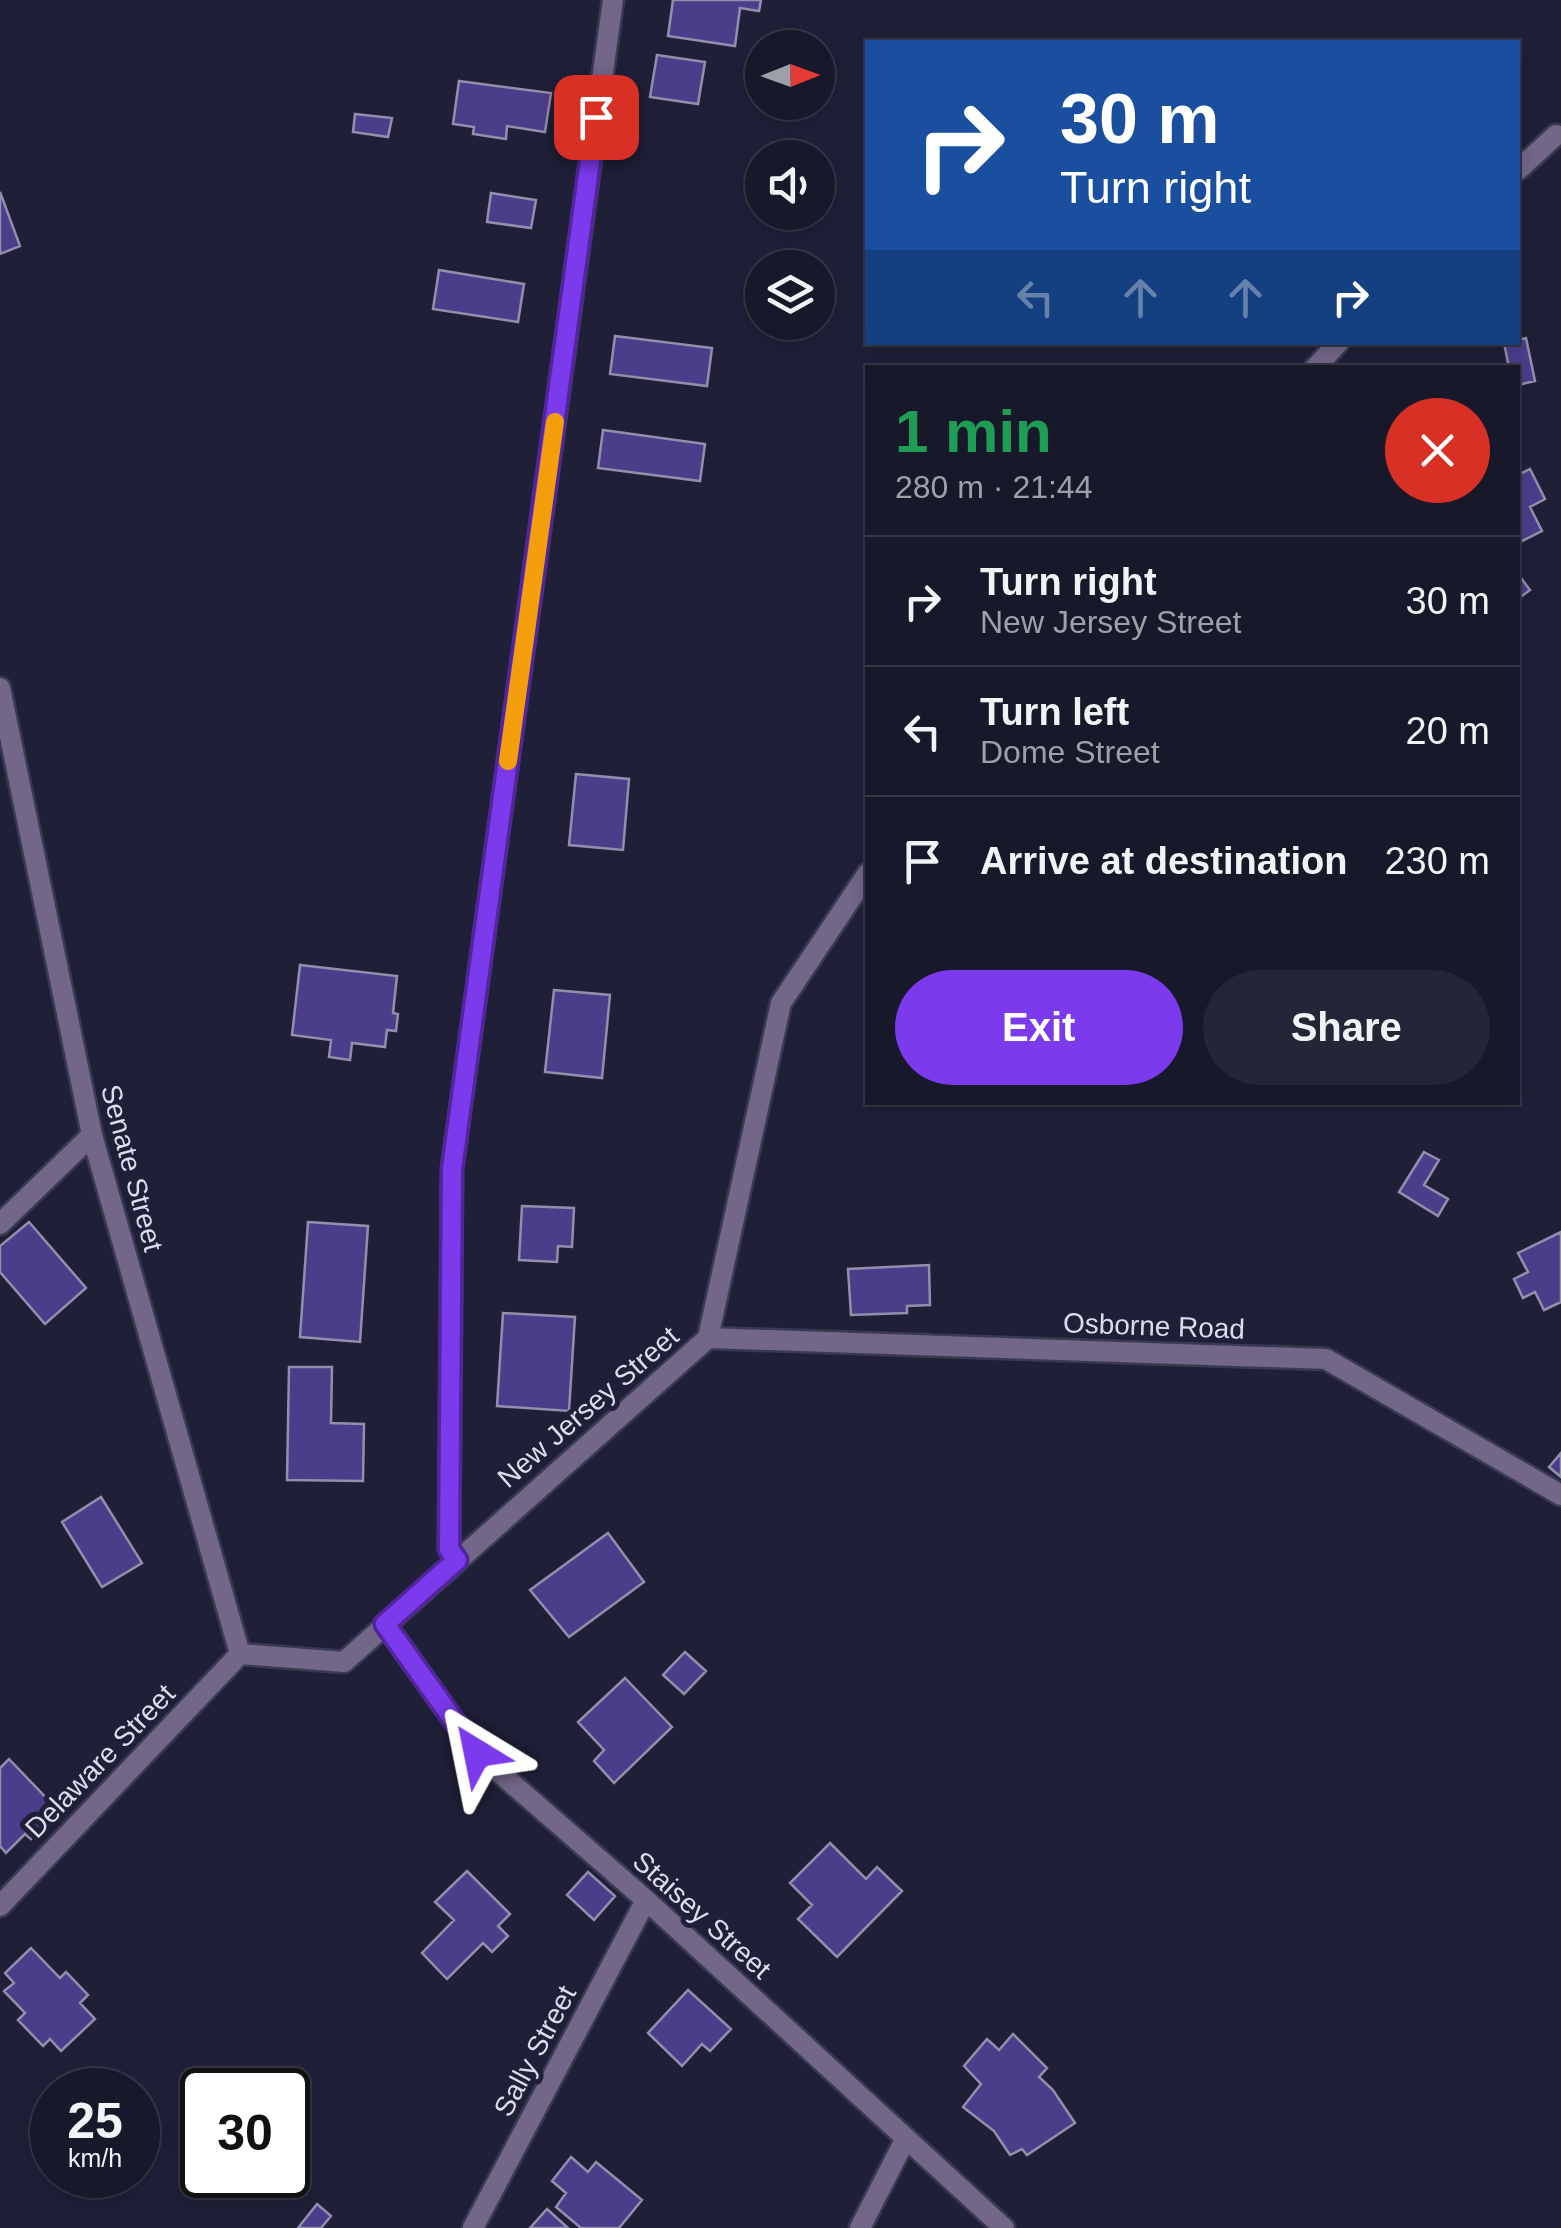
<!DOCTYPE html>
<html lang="en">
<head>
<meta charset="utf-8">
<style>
  body { margin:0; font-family:Arial,sans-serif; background:#242536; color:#f1f3f6; height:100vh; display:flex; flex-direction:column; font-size:38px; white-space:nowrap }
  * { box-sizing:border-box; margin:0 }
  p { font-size:32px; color:#9ea0a8 }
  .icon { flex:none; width:55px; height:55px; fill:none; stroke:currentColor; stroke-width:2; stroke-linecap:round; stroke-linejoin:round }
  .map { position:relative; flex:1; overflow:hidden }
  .sheet { position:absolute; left:865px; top:365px; width:655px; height:740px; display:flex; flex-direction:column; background:#17182a; border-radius:0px; box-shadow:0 5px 15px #0003,0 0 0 2px #363747 }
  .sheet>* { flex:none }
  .guide { position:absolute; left:865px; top:40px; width:655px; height:305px; border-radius:0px; box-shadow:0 5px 15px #0003,0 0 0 2px #363747; background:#1a4fa0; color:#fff; overflow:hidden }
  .needle { width:65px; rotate:89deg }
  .controls { position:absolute; left:745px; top:30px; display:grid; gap:20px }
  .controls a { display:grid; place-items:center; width:90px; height:90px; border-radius:50%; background:#17182a; box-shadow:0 5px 15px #0003,0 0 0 2px #363747; font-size:50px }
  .speed { position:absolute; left:30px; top:2068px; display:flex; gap:20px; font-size:50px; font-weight:700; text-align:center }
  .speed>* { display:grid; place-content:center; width:130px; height:130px; border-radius:50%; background:#17182a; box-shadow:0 5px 15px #0003,0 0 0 2px #363747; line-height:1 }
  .speed small { font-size:25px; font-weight:400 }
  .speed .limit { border:5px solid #111; border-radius:15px; background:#fff; color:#111 }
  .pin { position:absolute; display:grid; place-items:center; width:85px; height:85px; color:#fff; margin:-42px; border-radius:20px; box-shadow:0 5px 15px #0006 }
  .me { position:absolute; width:110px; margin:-55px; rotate:325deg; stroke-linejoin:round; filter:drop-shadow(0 0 8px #0008) }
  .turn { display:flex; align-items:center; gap:35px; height:210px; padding:0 30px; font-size:45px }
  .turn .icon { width:130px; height:130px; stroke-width:2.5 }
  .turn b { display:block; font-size:70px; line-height:85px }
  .lanes { display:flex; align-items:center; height:95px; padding:0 30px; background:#0003; justify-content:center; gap:50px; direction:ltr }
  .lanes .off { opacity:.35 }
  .round { display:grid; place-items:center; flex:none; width:105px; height:105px; border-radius:52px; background:#242536 }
  .headline { display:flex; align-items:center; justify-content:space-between; height:170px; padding:0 30px }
  h1 { font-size:60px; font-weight:700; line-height:75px; color:#1e9e55 }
  .button { display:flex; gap:20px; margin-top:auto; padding:20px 30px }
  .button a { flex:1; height:115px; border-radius:60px; background:#7c3aed; color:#fff; font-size:40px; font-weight:700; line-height:115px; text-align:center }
  .button a+a { background:#242536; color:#f1f3f6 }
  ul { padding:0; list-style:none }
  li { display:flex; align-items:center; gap:30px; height:130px; padding:0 30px; border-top:2px solid #363747 }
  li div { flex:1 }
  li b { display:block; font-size:38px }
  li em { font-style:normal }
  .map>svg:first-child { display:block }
  .building { fill:#4c3d8b; stroke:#928fad; stroke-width:2.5 }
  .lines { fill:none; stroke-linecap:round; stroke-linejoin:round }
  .minor-casing { stroke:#393a51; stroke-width:25 }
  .minor { stroke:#726689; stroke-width:20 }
  .route-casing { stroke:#51269a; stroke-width:25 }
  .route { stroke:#7c3aed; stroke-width:18 }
  .slow { stroke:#f59e0b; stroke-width:18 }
  .labels { text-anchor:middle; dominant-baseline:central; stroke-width:10; stroke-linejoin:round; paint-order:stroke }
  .street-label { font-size:28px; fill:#dbdded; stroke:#1f2038 }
</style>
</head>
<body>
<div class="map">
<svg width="1561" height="2228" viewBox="0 0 1561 2228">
  <rect width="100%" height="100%" fill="#1f2038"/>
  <path class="building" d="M673,0h88l-2,11 -19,-3 -5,38 -67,-10z
    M657,55l48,7 -7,42 -48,-7z
    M459,81l92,12 -6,39 -38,-6 -1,13 -33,-5 1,-7 -21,-3z
    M355,114l37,4 -4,19 -35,-5z
    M0,192l20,54 -20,8z
    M491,193l45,7 -5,28 -44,-6z
    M439,270l85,14 -6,38 -85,-13z
    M615,336l97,12 -5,38 -97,-12z
    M1526,338l9,43 -17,4v-17h-9l-5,-25 14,-1v-2z
    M603,430l102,14 -5,37 -102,-13z
    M1530,469l15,30 -15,8 12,24 -24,12v-68z
    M1518,574l12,16 -12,9z
    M576,774l53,5 -6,71 -54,-5z
    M300,965l97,11 -4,37 5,1 -2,17 -9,-1 -2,17 -33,-4 -2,17 -21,-3 2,-17 -39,-5z
    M554,990l56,5 -8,83 -57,-6z
    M1424,1152l15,8 -15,25 24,14 -10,17 -39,-24z
    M522,1206l52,2 -2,39 -14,-1 -1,16 -38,-2z
    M29,1222l57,66 -41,36 -45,-52v-26z
    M308,1222l60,4 -8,116 -60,-5z
    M1561,1232v70l-17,8 -9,-18 -12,6 -9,-19 14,-7 -10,-19z
    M929,1265l1,40 -23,1v7l-56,2 -3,-46z
    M503,1313l72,4 -6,94 -72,-5z
    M289,1367h43l-1,56 33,1 -1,57 -76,-1z
    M1561,1453v24l-12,-10z
    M101,1497l41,66 -40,24 -40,-65z
    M608,1533l36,49 -75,55 -39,-47z
    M685,1652l21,19 -22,23 -21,-19z
    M625,1678l47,49 -58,56 -20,-22 10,-11 -26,-28z
    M9,1759l45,47 -15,14 5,6 -13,13 -6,-5 -19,19 -6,-7v-78z
    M830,1843l36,36 11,-12 25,24 -65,66 -39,-38 14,-14 -22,-22z
    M467,1871l43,43 -12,12 10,10 -16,16 -9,-9 -36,36 -25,-26 32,-33 -19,-18z
    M588,1872l27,24 -21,24 -27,-25z
    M31,1948l29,30 6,-6 22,23 -8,8 15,16 -34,32 -11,-12 -7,7 -25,-26 7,-7 -21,-22 10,-8 -9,-10z
    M688,1990l43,39 -21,22 -8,-7 -20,22 -34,-33z
    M1013,2034l34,34 -8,9 14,13 22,33 -48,32 -5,-6 -12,6 -16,-24 -31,-24 18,-23 -17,-18 23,-27 12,11z
    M571,2157l17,15 8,-10 46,38 -23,28h-38l-25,-21 10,-14 -14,-12z
    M317,2204l14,12 -10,12h-23z
    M547,2209l21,19h-38z"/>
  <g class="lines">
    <defs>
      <path id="minor" d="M1518,170l38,-35
        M1315,368l24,-26
        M0,688l92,447 148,519
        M0,1224l92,-89
        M708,1338l618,21 235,136
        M457,1560l-8,-11 3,-380 161,-1169
        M385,1624l92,129 169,147 358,328
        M240,1654l104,8 364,-324 73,-335 87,-130
        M0,1906l240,-252
        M473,2228l173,-328
        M860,2228l46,-90"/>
    </defs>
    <use href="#minor" class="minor-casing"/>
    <use href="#minor" class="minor"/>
  </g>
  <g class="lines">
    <defs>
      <path id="route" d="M477,1753l-92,-129 72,-64 -8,-11 3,-380 144,-1052"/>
    </defs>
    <use href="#route" class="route-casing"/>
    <use href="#route" class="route"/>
    <path class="slow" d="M508,761l47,-339"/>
  </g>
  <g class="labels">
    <g class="street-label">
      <text transform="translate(132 1168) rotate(75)">Senate Street</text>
      <text transform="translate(1154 1326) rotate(2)">Osborne Road</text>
      <text transform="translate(588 1407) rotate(-41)">New Jersey Street</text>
      <text transform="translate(100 1761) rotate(-46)">Delaware Street</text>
      <text transform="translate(702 1915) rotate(42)">Staisey Street</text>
      <text transform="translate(535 2051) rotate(-62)">Sally Street</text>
    </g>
  </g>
</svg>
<div class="controls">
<a><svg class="needle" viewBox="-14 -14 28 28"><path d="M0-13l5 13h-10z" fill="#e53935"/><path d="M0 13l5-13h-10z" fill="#9ea0a8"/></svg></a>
<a><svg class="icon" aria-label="sound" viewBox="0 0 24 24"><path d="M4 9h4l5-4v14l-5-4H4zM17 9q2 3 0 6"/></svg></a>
<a><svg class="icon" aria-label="layers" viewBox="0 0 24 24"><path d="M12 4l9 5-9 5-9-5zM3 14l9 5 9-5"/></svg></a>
</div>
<div class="speed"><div>25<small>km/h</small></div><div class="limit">30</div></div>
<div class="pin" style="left:596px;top:117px;background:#d93025"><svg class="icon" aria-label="arrive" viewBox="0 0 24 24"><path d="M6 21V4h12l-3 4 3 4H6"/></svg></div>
<svg class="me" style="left:477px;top:1753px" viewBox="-20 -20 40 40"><path d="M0-17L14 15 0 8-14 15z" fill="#7c3aed" stroke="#fff" stroke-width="4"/></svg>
<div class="guide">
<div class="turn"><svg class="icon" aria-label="right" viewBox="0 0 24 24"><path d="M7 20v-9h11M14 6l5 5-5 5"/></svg><div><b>30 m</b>Turn right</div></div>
<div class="lanes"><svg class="icon off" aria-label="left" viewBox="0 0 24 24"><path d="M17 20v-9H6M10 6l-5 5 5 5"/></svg><svg class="icon off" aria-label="ahead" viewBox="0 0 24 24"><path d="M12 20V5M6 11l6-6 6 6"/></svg><svg class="icon off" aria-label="ahead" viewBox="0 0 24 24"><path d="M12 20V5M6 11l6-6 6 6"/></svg><svg class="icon" aria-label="right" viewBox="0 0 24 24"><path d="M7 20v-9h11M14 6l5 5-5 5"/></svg></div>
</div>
<section class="sheet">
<div class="headline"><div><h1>1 min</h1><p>280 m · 21:44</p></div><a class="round" style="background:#d93025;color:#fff"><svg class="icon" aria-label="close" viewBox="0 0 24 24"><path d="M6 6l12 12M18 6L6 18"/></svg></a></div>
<ul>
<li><svg class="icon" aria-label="right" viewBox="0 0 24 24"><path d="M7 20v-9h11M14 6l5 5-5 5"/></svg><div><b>Turn right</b><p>New Jersey Street</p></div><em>30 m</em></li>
<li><svg class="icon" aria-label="left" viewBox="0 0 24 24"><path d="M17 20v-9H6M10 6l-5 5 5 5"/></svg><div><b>Turn left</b><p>Dome Street</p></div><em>20 m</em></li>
<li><svg class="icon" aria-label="arrive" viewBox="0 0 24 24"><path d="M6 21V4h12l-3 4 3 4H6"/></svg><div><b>Arrive at destination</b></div><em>230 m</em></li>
</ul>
<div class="button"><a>Exit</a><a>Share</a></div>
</section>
</div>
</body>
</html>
